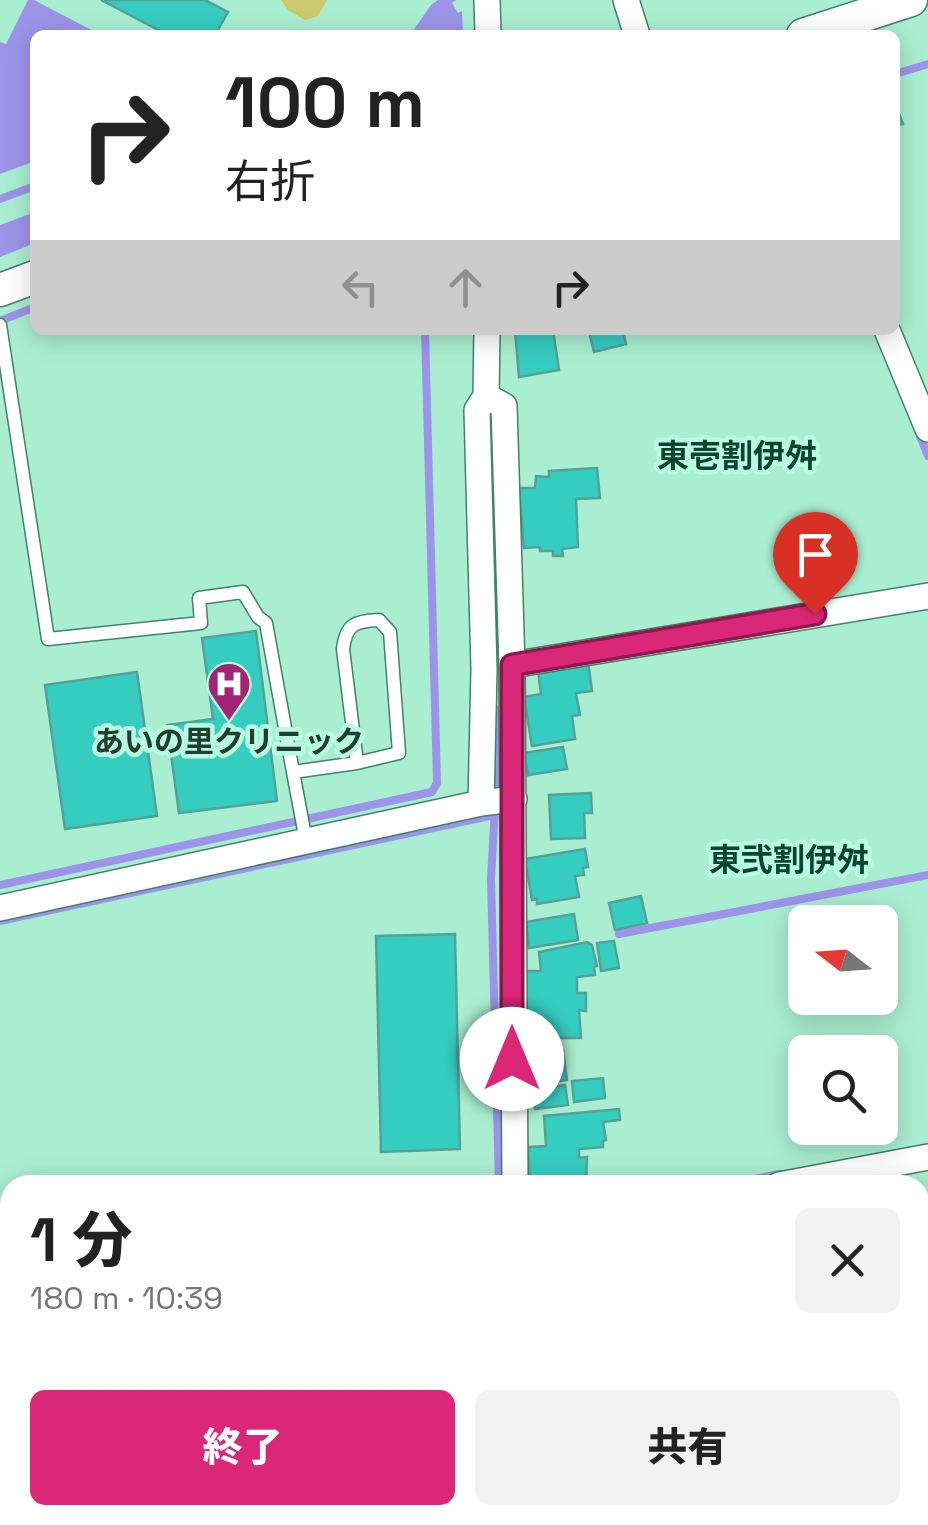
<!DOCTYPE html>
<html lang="ja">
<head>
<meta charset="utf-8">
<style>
  body { margin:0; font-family:"Space Grotesk","Noto Sans JP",sans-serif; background:#f2f2f2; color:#222; height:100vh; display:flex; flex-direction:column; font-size:38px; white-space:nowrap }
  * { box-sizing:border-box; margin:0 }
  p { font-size:32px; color:#767676 }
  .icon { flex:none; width:55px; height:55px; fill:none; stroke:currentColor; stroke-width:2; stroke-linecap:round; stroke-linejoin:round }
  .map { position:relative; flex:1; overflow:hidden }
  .side { position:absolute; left:0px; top:1175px; width:930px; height:350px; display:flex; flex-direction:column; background:#fff; border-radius:30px 30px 0 0; box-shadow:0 5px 25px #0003 }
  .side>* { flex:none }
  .top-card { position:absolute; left:30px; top:30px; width:870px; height:305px; border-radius:15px; box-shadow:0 5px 25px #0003; background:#fff; color:#222; overflow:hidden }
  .needle { width:65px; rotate:287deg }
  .fabs { position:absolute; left:788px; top:905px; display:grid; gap:20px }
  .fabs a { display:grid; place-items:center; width:110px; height:110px; border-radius:15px; background:#fff; box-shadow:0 5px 25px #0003; font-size:50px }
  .pin { position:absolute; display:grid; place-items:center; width:85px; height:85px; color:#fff; margin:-102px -42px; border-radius:50% 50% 50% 0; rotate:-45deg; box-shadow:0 0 10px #0007 }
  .pin .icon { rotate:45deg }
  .me { position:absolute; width:110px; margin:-55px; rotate:0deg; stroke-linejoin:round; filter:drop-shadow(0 0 8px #0008) }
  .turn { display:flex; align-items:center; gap:35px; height:210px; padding:0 30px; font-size:45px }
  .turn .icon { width:130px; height:130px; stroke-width:2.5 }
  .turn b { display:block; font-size:70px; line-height:85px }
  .lanes { display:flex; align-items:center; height:95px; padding:0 30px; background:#0003; justify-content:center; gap:50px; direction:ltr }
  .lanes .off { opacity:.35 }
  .round { display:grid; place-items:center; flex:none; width:105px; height:105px; border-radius:15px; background:#f2f2f2 }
  .overview { display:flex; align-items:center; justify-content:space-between; height:170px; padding:0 30px }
  h1 { font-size:60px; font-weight:800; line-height:75px }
  .button { display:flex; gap:20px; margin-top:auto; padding:20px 30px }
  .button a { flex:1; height:115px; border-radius:15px; background:#db2777; color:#fff; font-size:40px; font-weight:800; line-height:115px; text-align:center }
  .button a+a { background:#f2f2f2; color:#222 }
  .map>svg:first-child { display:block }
  .green { fill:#cdca6d }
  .water { fill:#9c94e9 }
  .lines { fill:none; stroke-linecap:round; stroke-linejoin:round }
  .stream { stroke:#9c94e9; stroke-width:8 }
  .building { fill:#36cdc1; stroke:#53a29a; stroke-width:2.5 }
  .service-casing { stroke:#40826a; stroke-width:15 }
  .minor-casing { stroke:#40826a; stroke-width:28 }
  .tertiary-casing { stroke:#40826a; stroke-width:35 }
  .service { stroke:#fff; stroke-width:12 }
  .minor { stroke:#fff; stroke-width:25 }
  .tertiary { stroke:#fff; stroke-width:32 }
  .route-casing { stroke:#8e194d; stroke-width:25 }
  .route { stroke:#db2777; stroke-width:18 }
  .labels { text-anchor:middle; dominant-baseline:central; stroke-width:9; stroke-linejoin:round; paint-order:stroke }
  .poi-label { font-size:30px; font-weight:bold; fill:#223e33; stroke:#b7fcdf }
  .neighbourhood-label { font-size:32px; font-weight:bold; fill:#0d4332; stroke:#b7fcdf }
</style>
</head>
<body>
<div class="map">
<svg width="928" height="1525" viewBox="0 0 928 1525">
  <rect width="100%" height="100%" fill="#aaeed2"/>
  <path class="green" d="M281,0h46l-9,16 -13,4 -17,-10z"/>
  <path class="water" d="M28,0h6l65,34 -64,1v126l-35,13v-132l6,2z
    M438,0h18l-4,3 6,10 4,-2 1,24h-53l21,-30z
    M35,212v31l-35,14v-32z"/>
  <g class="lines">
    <path class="stream" d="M895,74l33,-10
      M0,199l35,-13
      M0,321l35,-14
      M918,431l10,25
      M492,454l1,76
      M495,709l1,79 -5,91 8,306
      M0,885l432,-93 5,-9 -12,-453
      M0,921l494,-106
      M619,934l309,-59
      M721,1185l59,-11
      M512,1515l1,10"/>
  </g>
  <path class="building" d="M101,0h104l23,12 -13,23h-47z
    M895,103l8,21 -8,2z
    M515,330h38l6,40 -40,7z
    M597,330h26l3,14 -32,8 -5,-20z
    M597,468l3,30 -24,1 2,48 -16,2 1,7h-10v-5h-13v-4l-16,1 -5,-60h16l1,-12 13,1v-6z
    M256,631l21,170 -98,12 -12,-88 46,-6 -11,-81z
    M588,661l4,30 -16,2 4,22 -8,1 3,23 -43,7 -8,-49 17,-3 -3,-24z
    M137,672l20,144 -92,13 -20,-144z
    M563,747l4,22 -39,6 -4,-22z
    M591,793l1,20h-8l1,25 -34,1 -2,-44z
    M585,849l3,18 -5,1 1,7 -9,1 4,21 -42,7v-5l-5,1 -7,-41z
    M641,896l6,27 -32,7 -6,-27z
    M574,914l4,26 -49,8 -3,-26z
    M455,934l5,215 -79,3 -5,-216z
    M614,941l5,27 -18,3 -4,-28z
    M587,942l5,3 5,21 -3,1 1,8 -18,2v16h9v18l-7,-1 2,28h-41l-1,-11h-15l2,-56h15l-2,-19z
    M563,1050l4,30 -37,6 -4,-30z
    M603,1078l2,20 -31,4 -2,-21z
    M565,1085l3,20 -33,4 -3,-19z
    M619,1109l1,11 -17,2 3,18 -3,1v6l-24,2v9l8,-1 -1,28h-56l-2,-38 18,-1 -2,-30z
    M571,1515h32l1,7 10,-1v4h-65l-1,-6 23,-1z"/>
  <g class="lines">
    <defs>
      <path id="service" d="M0,325l48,314 153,-16 -2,-25 44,-6 15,25 8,6 27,149 64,-9 -14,-114c3,-25 12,-28 36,-29l11,12 9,121 -42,10
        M293,772l13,69"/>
      <path id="minor" d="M487,0l1,35
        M626,0l11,35
        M887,330l41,99
        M486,396l18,10 8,259 3,520
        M512,665l416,-69
        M481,803l3,-134 -7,-259 9,-14 1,-66
        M0,908l481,-105 33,-4
        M779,1185l149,-28
        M530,1515v10
        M825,1515l3,10"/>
      <path id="tertiary" d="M803,35l108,-35
        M0,290l35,-13"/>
    </defs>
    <use href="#service" class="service-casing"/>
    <use href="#minor" class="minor-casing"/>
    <use href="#tertiary" class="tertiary-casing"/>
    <use href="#service" class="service"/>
    <use href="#minor" class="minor"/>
    <use href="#tertiary" class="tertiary"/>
  </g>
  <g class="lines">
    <defs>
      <path id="route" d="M512,1059v-394l303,-51"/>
    </defs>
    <use href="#route" class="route-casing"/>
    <use href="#route" class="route"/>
  </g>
  <defs>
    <symbol id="hospital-pin" viewBox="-11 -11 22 30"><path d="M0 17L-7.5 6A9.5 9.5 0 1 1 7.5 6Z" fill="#a32374" stroke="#b7fcdf"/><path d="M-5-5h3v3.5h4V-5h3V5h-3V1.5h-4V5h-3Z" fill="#fff"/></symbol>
  </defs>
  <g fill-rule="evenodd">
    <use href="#hospital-pin" x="204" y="659" width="50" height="68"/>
  </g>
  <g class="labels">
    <g class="poi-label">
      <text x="229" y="741">あいの里クリニック</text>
    </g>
    <g class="neighbourhood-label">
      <text x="737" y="456">東壱割伊舛</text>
      <text x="789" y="860">東弐割伊舛</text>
    </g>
  </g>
</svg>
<div class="fabs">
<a><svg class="needle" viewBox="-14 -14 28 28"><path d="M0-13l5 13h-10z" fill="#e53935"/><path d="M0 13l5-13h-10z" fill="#767676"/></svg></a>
<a><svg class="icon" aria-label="search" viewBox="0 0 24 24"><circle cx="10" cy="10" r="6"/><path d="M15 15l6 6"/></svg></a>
</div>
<div class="pin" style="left:815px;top:614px;background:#d93025"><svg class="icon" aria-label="arrive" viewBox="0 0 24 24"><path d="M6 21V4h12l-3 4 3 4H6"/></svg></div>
<svg class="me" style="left:512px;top:1059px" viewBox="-20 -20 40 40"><circle r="19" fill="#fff"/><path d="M0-13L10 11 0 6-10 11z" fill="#db2777"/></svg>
<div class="top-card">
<div class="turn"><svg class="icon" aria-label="right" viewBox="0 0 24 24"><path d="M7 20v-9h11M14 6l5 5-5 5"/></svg><div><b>100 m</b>右折</div></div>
<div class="lanes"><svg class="icon off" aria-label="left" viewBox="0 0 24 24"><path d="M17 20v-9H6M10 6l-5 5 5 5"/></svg><svg class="icon off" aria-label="ahead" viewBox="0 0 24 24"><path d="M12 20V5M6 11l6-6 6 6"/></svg><svg class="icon" aria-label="right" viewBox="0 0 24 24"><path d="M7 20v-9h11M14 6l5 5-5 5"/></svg></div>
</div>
<section class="side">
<div class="overview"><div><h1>1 分</h1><p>180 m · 10:39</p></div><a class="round"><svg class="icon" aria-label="close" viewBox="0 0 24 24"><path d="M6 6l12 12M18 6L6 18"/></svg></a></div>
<div class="button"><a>終了</a><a>共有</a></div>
</section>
</div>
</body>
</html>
